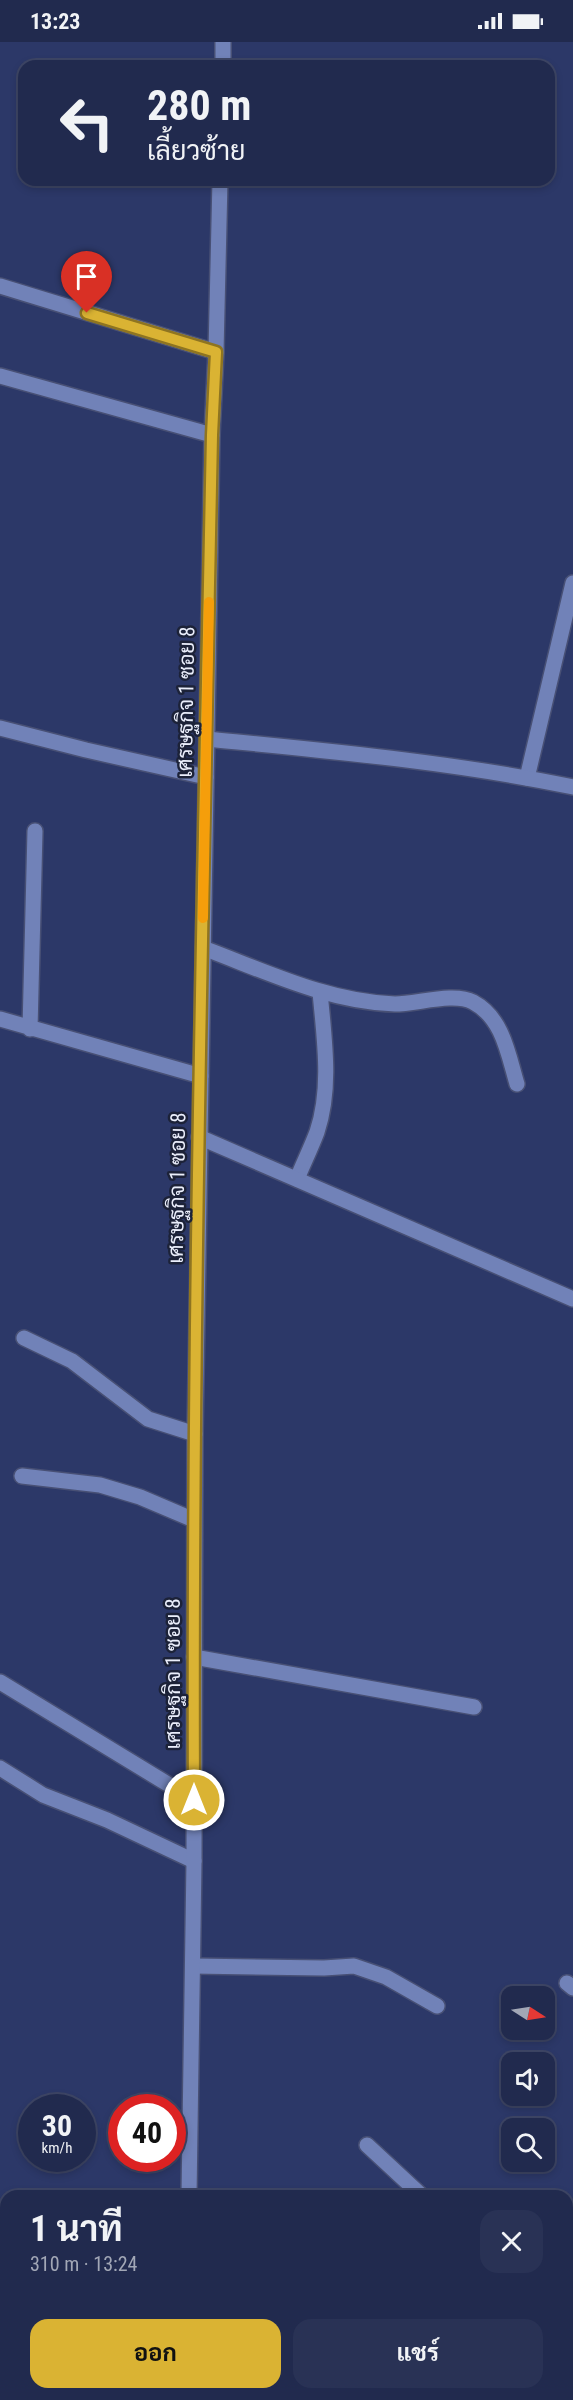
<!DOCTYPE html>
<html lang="th">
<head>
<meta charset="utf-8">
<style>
  body { margin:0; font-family:"Roboto Condensed",Sarabun,sans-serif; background:#293255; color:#f1f3f6; height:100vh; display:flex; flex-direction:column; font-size:22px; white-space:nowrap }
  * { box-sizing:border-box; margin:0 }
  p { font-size:20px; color:#a2a7b6 }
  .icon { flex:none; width:33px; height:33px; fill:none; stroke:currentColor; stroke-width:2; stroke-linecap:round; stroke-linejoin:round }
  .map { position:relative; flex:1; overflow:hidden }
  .sheet { position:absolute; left:0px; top:2148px; width:573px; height:210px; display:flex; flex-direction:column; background:#212a4e; border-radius:18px 18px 0 0; box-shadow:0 3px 9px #0003,0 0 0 2px #3e4666 }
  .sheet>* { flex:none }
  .hud { position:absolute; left:18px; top:18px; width:537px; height:126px; border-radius:18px; box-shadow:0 3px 9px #0003,0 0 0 2px #3e4666; background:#212a4e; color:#f1f3f6; overflow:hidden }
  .needle { width:39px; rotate:102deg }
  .controls { position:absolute; left:501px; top:1944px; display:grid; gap:12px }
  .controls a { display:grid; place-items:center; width:54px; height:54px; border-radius:12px; background:#212a4e; box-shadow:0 3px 9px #0003,0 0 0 2px #3e4666; font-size:30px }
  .speed { position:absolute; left:18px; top:2052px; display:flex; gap:12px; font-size:30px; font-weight:700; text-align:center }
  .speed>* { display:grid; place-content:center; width:78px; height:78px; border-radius:50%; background:#212a4e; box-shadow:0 3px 9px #0003,0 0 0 2px #3e4666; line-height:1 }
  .speed small { font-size:15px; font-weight:400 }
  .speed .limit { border:9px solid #d22; background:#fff; color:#111 }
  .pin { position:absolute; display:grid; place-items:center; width:51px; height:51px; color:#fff; margin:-62px -26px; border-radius:50% 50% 50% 0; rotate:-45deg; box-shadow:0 0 6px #0007 }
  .pin .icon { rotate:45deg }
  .me { position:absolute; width:66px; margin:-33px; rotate:0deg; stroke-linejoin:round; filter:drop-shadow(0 0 4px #0008) }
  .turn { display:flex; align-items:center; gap:21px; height:126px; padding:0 30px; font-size:27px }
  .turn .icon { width:78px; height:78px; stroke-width:2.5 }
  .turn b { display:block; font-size:42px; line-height:51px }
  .round { display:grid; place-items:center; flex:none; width:63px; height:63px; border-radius:18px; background:#293255 }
  .overview { display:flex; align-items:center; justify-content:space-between; height:102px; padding:0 30px }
  h1 { font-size:36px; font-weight:700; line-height:45px }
  .cta { display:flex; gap:12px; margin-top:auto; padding:12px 30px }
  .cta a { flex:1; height:69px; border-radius:18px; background:#dab333; color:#111; font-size:24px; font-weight:700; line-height:69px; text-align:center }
  .cta a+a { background:#293255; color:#f1f3f6 }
  .status { display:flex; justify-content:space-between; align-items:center; height:42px; padding:0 30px; background:#212a4e; direction:ltr }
  .status svg { height:16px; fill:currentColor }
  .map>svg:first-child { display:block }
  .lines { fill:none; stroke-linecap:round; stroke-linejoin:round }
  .service-casing { stroke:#485075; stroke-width:18 }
  .minor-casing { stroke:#485075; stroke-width:18 }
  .tertiary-casing { stroke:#485075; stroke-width:18 }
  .service { stroke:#7182b8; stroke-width:15 }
  .minor { stroke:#7182b8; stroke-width:15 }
  .tertiary { stroke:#7182b8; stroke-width:15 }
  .route-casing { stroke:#8e7421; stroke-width:15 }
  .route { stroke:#dab333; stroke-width:10 }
  .slow { stroke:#f59e0b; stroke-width:10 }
  .labels { text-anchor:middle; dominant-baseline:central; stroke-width:5; stroke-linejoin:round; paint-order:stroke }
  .street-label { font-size:21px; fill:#eaeefb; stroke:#1c2238 }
</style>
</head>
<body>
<div class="status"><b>13:23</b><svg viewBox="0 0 49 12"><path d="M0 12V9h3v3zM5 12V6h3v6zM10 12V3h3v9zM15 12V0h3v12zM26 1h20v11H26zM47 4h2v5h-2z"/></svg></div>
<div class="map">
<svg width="573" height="2358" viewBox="0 0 573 2358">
  <rect width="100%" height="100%" fill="#2c3868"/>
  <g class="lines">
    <defs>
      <path id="service" d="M0,244l216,66
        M0,334l212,59
        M0,686l86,22 120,27
        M527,736l46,-195
        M203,906c62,23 125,54 192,56 22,0 59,-12 78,-2 30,16 35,52 44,82
        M0,977l201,57
        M30,987l5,-198
        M297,1137c6,-15 14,-31 20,-47 15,-44 7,-95 3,-140
        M24,1296l48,23 76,58 47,15
        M22,1434l78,9 40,12 54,23
        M194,1615l280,50
        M0,1640l194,118
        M0,1726l43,27 64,25 87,41
        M193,1924l131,2 30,-2 32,11 51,29
        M567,1941l6,5
        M367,2103l55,51
        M0,2173l6,4
        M567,2241l6,-7
        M567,2289l6,5
        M455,2358l5,-6"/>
      <path id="minor" d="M207,697c122,12 246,23 366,48
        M199,1095l374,162"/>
      <path id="tertiary" d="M223,24v-24
        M189,2154l5,-335 1,-427 17,-999 4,-83 4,-172
        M185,2358v-6"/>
    </defs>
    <use href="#service" class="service-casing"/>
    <use href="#minor" class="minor-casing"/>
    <use href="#tertiary" class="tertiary-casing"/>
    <use href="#service" class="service"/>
    <use href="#minor" class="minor"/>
    <use href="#tertiary" class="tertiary"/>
  </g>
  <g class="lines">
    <defs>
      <path id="route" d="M87,271l129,39 -4,83c-9,455 -20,910 -18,1365"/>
    </defs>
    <use href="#route" class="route-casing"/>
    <use href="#route" class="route"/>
    <path class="slow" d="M203,876l6,-316"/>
  </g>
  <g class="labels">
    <g class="street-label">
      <text transform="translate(186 660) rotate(-89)">เศรษฐกิจ 1 ซอย 8</text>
      <text transform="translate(177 1146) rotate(-89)">เศรษฐกิจ 1 ซอย 8</text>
      <text transform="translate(173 1632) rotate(-90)">เศรษฐกิจ 1 ซอย 8</text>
    </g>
  </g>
</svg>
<div class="controls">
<a><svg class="needle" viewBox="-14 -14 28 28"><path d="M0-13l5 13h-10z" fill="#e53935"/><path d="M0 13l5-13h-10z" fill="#a2a7b6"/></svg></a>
<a><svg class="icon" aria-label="sound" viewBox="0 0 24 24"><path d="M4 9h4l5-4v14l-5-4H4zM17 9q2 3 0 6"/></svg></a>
<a><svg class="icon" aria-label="search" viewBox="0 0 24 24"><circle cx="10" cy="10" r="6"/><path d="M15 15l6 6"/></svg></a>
</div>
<div class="speed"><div>30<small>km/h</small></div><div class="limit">40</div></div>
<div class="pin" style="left:87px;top:271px;background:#d93025"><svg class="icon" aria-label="arrive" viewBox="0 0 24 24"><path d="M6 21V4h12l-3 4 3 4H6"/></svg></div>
<svg class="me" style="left:194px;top:1758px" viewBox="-20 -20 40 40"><circle r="17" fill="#dab333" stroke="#fff" stroke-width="3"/><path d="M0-11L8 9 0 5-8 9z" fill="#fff"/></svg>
<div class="hud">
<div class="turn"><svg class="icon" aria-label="left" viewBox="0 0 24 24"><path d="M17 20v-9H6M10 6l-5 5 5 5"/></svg><div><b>280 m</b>เลี้ยวซ้าย</div></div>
</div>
<section class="sheet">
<div class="overview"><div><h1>1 นาที</h1><p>310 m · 13:24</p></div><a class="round"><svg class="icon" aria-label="close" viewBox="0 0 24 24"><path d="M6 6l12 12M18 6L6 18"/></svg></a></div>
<div class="cta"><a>ออก</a><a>แชร์</a></div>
</section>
</div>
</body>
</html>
